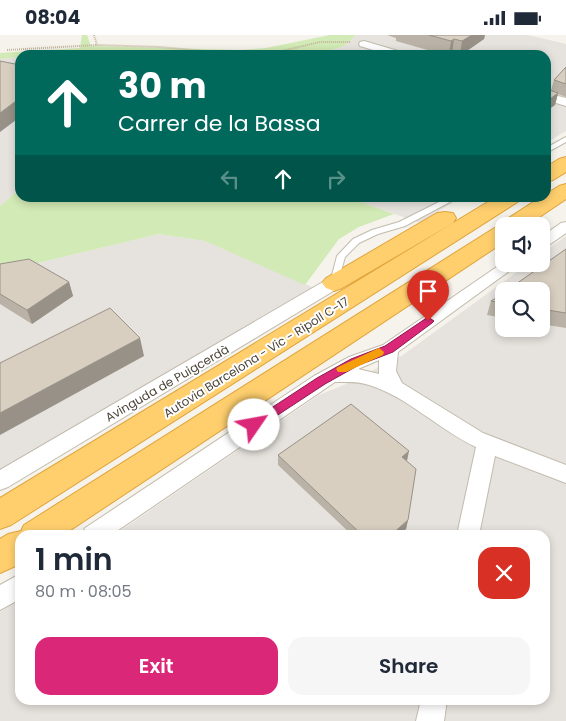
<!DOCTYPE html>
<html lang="en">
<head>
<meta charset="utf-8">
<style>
  body { margin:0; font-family:Poppins,sans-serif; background:#f6f6f7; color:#1f2937; height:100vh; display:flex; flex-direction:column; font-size:19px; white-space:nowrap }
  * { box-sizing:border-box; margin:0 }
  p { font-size:16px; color:#747a83 }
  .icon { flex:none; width:28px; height:28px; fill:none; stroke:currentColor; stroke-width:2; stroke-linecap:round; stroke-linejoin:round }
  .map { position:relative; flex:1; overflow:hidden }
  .details { position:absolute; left:15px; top:495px; width:535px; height:175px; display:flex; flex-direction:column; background:#fff; border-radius:15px; box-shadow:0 2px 8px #0003 }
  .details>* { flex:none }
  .banner { position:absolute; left:15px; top:15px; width:536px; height:152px; border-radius:15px; box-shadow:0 2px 8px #0003; background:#00695c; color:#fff; overflow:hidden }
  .tools { position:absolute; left:495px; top:182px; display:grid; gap:10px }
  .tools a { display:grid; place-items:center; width:55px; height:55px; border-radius:10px; background:#fff; box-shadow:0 2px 8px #0003; font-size:25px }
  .pin { position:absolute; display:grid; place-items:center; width:42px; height:42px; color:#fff; margin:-51px -21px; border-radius:50% 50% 50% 0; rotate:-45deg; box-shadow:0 0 5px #0007 }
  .pin .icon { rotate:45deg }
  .me { position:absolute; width:55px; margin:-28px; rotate:57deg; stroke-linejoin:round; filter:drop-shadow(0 0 4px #0008) }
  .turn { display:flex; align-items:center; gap:18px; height:105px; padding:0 20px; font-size:22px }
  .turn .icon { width:65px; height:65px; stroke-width:2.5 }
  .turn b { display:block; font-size:35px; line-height:42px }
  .lanes { display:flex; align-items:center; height:48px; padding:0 20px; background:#0003; justify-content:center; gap:25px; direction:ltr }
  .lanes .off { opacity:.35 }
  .round { display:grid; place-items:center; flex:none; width:52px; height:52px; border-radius:15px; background:#f6f6f7 }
  .headline { display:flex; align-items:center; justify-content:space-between; height:85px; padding:0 20px }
  h1 { font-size:30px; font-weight:600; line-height:38px }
  .action { display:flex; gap:10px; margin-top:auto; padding:10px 20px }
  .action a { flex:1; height:58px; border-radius:15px; background:#db2777; color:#fff; font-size:20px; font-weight:600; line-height:58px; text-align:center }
  .action a+a { background:#f6f6f7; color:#1f2937 }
  .status { display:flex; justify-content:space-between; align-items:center; height:35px; padding:0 25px; background:#fff; direction:ltr }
  .status svg { height:14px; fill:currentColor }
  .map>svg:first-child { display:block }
  .industrial { fill:#e6e2dd; fill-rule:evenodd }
  .green { fill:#d2eab5 }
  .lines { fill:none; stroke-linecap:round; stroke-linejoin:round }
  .lane-casing { stroke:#c2bbae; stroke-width:2 }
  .street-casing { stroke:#c2bbae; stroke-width:2 }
  .highway-casing { stroke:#e0a43c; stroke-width:2 }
  .path { stroke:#c4b79f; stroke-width:2; stroke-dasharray:1 1; stroke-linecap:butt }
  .lane { fill:#fff; fill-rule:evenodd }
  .street { fill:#fff; fill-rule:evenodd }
  .highway { fill:#ffcf6e; fill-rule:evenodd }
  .wall { fill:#bab2a6 }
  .shaded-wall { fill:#979187 }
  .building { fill:#d8cfc1; stroke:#979187 }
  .route { fill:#db2777; stroke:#8e194d }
  .slow { fill:#f59e0b }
  .labels { text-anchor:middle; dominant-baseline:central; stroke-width:4; stroke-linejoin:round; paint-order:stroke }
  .street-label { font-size:12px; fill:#4b4439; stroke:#fff }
</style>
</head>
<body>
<div class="status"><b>08:04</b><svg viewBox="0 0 49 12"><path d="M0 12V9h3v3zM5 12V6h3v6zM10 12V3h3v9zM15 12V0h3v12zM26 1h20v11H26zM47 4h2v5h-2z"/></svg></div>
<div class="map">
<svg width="566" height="686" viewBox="0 0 566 686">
  <rect width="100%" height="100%" fill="#f6f3ec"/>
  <path class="industrial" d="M356,0h172l38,9v87l-20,12v-88h-230l28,-9z
    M20,22v132l-20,17v-147z
    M350,163h110l-40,25z
    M159,199l46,7 116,50 -321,186v-205z
    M566,201v485h-566v-109l20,-13v101h525v-165h-431l205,-140 25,-10 59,-30 125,-91h13v-10zM504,256h37v38h-37z"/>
  <path class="green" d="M82,0h5l4,11 150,4 25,-2 64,-13h26l-12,11 -28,9h-296v2l-20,2v-6l80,-5z
    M20,154v8l330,1 44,16 -35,13 -20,12 -34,46 -100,-44 -46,-7 -159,38v-66z"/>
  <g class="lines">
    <defs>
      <path id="lane" d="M566,102v5l-20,11v-5z
        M449,162h10l-54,29 -27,8 -19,9 -14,14 -8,28h-6l-1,-2 7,-27 16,-17 19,-9 27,-8z"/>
      <path id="street" d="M364,6l41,12 1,2h-16l-30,-9 -1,-2 1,-2z
        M546,58l20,5v8l-20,-6z
        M566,187v11l-20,14 -5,2v-12l20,-14z
        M504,227v2h15l-121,88 -2,19 6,12 81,50 83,32v18l-71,-27 -16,79h-22l19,-88c-37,-17 -68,-50 -107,-62 -11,-4 -22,-3 -34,-3l-224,153h-29l3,-7 229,-152 35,-19 34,-12zM379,325v14l-21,-5z
        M334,243l6,1 2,4 -2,4 -332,200 -8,3v-20l328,-191z
        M20,539v25l-20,11v-25z
        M421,665h26l-3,21h-28z"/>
      <path id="highway" d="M566,122v15l-13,8 -7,2v-15l13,-8z
        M566,149v15l-40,27h-22v16l-441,293h-43v29l-20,9v-34l8,-5 13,-3 3,-6 472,-298 5,-1 3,-5 37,-24h5v-3l13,-8z
        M496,162h26l-3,4 -508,324 -11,4v-31z
        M445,177l8,1 3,5 -3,5 -111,65 -8,3 -8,-3 -4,-5 4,-5 111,-65z"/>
    </defs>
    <use href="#lane" class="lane-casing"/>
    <use href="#street" class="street-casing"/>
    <use href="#highway" class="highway-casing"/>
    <path class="path" d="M94,0l3,10 63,2 87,8 26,-2 47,-11h31
      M7,15l90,-5"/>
    <use href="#lane" class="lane"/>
    <use href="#street" class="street"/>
    <use href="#highway" class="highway"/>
  </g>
  <path class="wall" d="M387,0h98l-1,4 -23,16h-6l-3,-1 -2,1h-5l-49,-14v-3z
    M566,32v30l-8,-3 -3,11 -9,6v-25l3,4h2l3,-10z
    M566,214v79l-25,-4v-33z
    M0,229l69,18 4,14 -41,28 -32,-20z
    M504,258v25l-17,-3 4,-14z
    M278,420l129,6 1,59 -2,9 -7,6h-47l-74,-70z"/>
  <path class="shaded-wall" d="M472,0h13l-1,4 -23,16h-1l2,-14z
    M454,4l-2,15 -3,1 2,-14z
    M558,58l-3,12 -9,6v-9z
    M20,63v19l-20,15v-19z
    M69,247l4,14 -41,28 -5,-14z
    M140,303l4,18 -144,79v-22z
    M409,416l-2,10 -5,-4z
    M408,485l-2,9 -7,6h-8z"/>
  <path class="building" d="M429,0h43l-10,6 -8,-2 -3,2z
    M0,26l20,4v33l-20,15z
    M566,32v17l-12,-4z
    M546,51l1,1 2,3 9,3 -12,9z
    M566,214v64l-25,-4v-18h-35z
    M29,224l40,23 -42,28 -27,-16v-30z
    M504,258v10l-13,-2z
    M110,273l30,30 -140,75v-50z
    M351,369l58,47 -7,6 14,12 -8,51 -17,15h-29l-84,-80z"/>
  <path class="route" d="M428,282l6,4 -2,2 -39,29 -34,13 -34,19 -67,44h-8l-2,-3 2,-3 67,-44 34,-19 34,-13z"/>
  <path class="slow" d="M379,313l5,4 -1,3 -37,17h-8l-2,-3 2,-2z"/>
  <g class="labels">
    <g class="street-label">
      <text transform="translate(256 322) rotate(-32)">Autovia Barcelona - Vic - Ripoll C-17</text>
      <text transform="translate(167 348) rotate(-30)">Avinguda de Puigcerdà</text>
    </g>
  </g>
</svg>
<div class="tools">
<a><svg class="icon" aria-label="sound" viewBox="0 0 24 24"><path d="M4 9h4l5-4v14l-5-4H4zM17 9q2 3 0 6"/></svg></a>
<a><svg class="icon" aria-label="search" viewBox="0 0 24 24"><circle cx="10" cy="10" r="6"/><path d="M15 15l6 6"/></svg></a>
</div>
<div class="pin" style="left:428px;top:286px;background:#d93025"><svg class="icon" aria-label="arrive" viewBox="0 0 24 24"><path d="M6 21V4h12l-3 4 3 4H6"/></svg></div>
<svg class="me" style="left:254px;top:390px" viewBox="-20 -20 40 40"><circle r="19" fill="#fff"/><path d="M0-13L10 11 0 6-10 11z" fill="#db2777"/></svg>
<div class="banner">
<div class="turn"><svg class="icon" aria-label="ahead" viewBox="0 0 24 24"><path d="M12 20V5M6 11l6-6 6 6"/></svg><div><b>30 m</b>Carrer de la Bassa</div></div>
<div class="lanes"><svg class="icon off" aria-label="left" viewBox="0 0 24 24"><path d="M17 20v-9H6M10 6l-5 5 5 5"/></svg><svg class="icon" aria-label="ahead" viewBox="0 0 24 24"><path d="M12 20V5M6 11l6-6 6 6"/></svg><svg class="icon off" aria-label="right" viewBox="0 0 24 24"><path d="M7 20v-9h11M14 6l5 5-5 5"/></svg></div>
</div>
<section class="details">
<div class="headline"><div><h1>1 min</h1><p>80 m · 08:05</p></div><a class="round" style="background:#d93025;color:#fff"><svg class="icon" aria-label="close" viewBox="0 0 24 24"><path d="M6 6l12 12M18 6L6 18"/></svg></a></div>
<div class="action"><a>Exit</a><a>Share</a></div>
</section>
</div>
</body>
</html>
